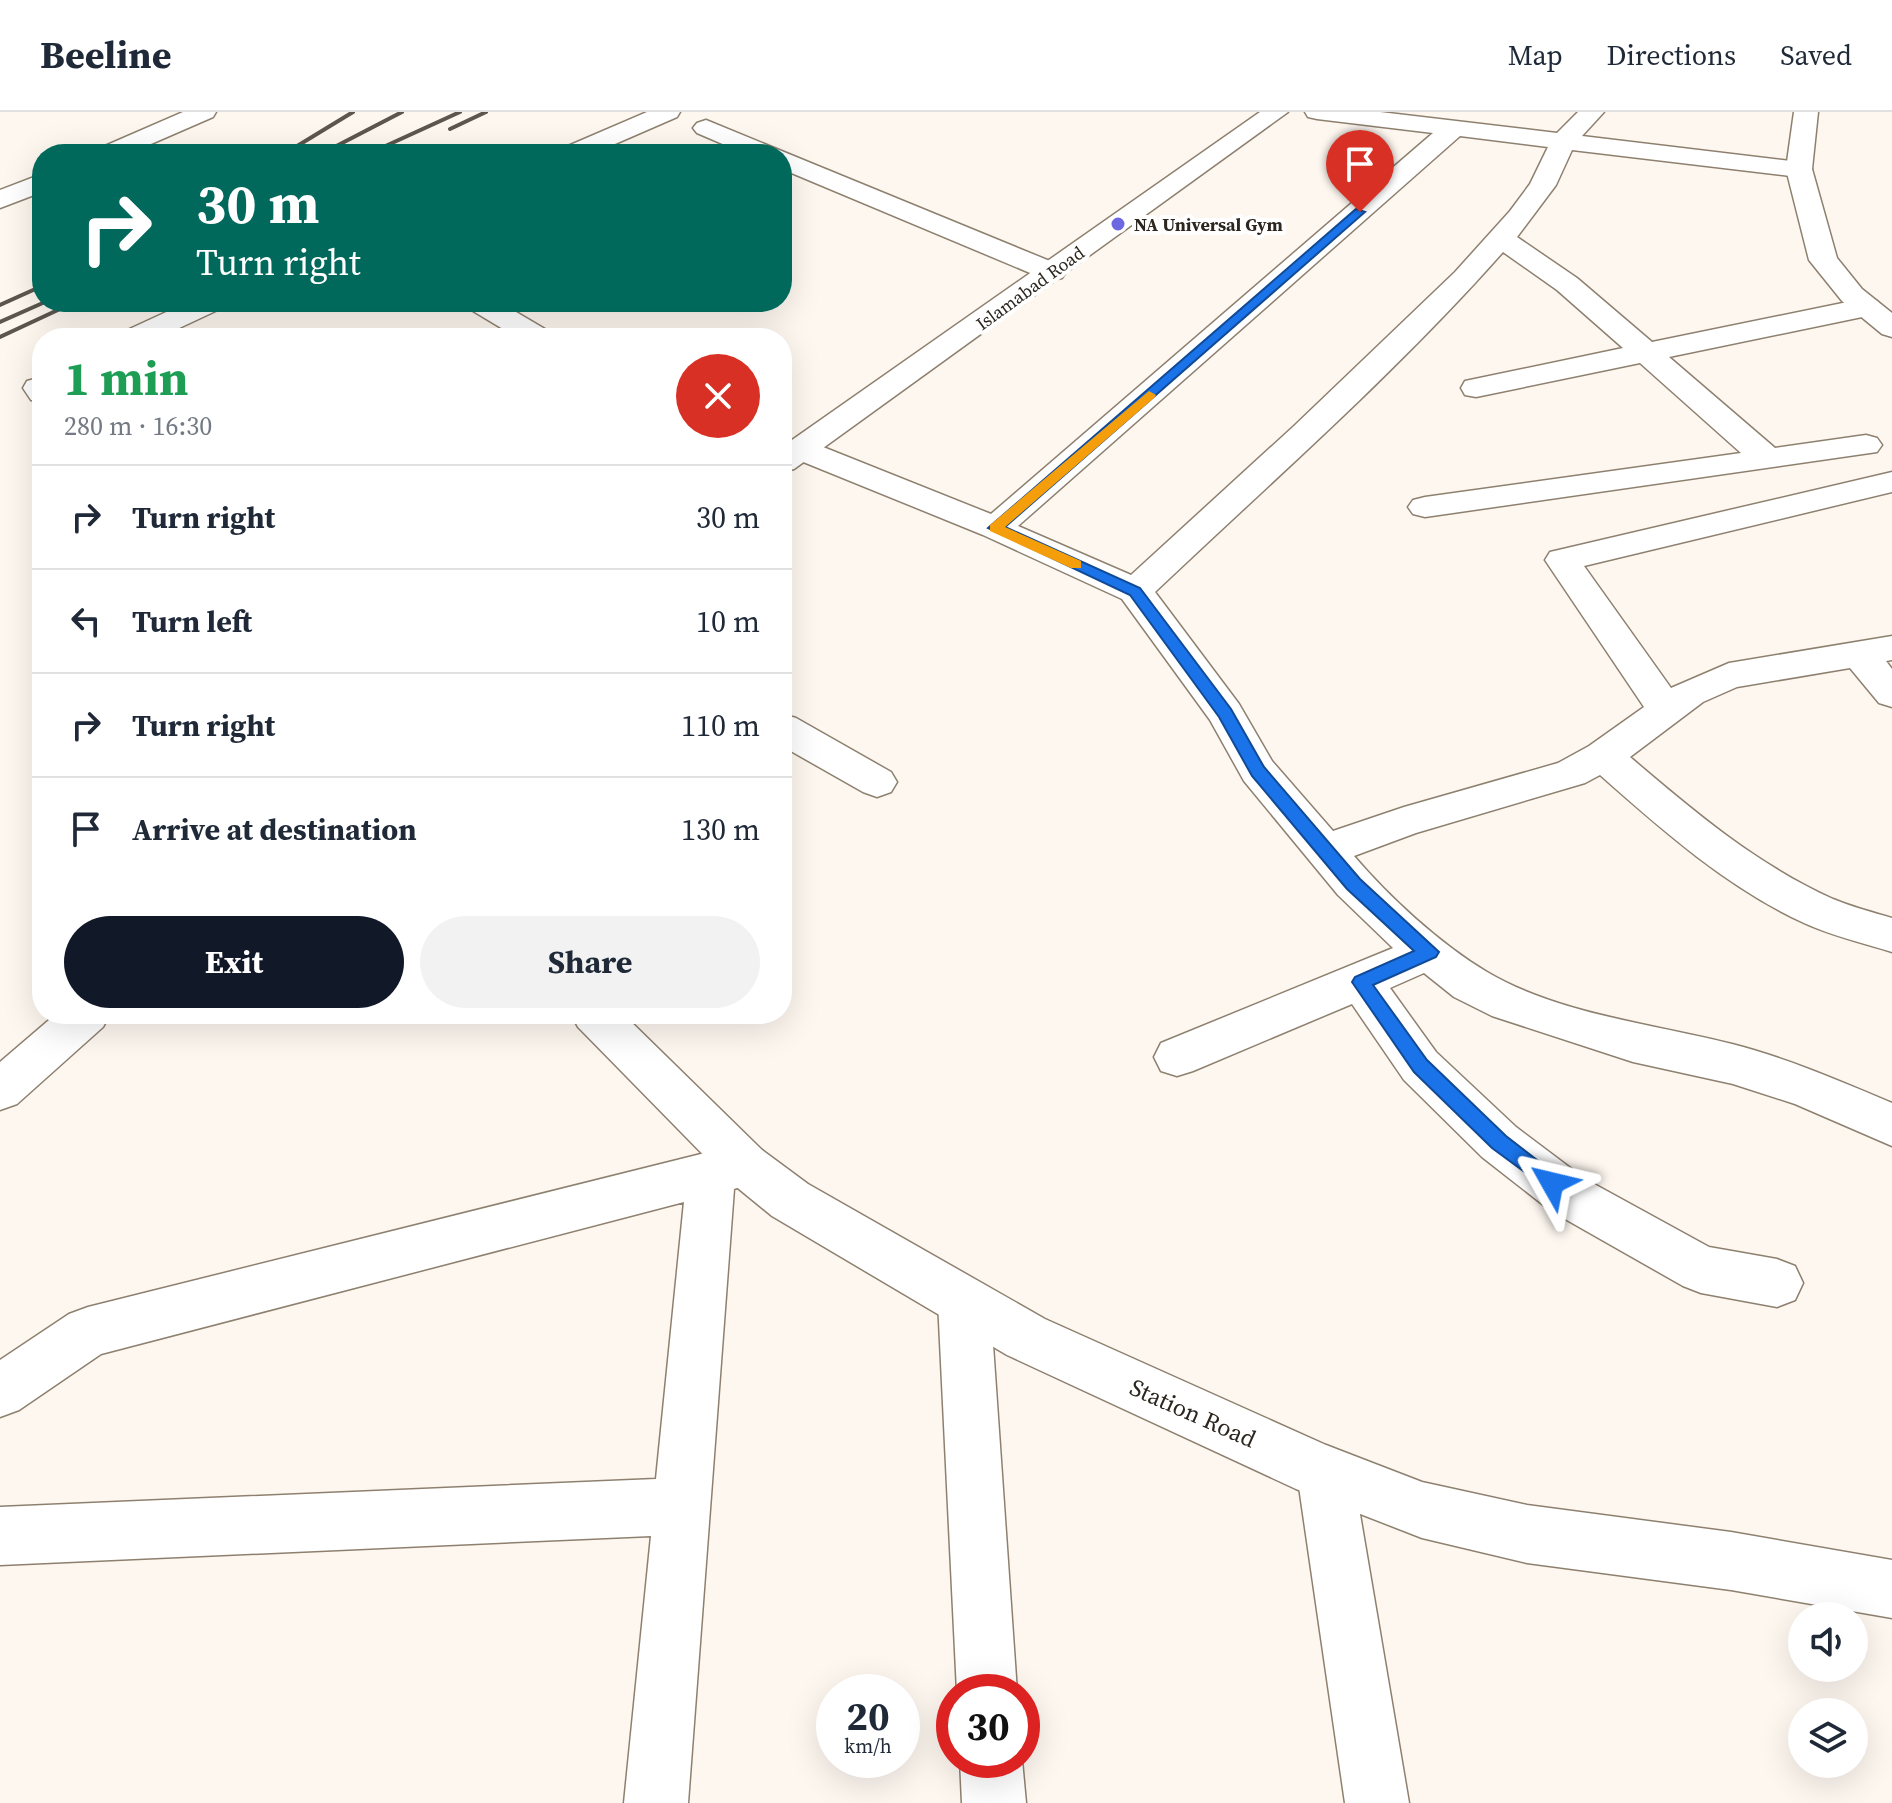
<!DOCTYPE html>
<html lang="en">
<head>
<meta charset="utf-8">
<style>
  body { margin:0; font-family:"Source Serif 4",serif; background:#f2f2f3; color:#1f2937; height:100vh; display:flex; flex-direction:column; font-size:30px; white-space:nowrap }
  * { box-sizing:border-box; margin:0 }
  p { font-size:26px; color:#747a83 }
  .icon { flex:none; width:44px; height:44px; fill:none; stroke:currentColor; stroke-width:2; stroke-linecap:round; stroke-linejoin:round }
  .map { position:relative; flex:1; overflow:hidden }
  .drawer { position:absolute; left:32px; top:216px; width:760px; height:696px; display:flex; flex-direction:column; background:#fff; border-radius:32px; box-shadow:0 8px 32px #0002 }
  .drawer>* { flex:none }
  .hud { position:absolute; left:32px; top:32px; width:760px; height:168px; border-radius:32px; box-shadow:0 8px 32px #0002; background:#00695c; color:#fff; overflow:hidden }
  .controls { position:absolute; left:1788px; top:1490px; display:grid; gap:16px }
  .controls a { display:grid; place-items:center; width:80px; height:80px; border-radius:50%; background:#fff; box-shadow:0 8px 32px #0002; font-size:40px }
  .speed { position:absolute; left:816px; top:1562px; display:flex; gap:16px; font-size:40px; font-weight:700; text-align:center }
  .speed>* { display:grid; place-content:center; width:104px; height:104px; border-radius:50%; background:#fff; box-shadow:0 8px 32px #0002; line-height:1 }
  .speed small { font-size:20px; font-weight:400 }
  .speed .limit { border:12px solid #d22; background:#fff; color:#111 }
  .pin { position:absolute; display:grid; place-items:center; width:68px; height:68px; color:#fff; margin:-82px -34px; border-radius:50% 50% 50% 0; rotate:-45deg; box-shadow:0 0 8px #0007 }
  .pin .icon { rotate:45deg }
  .me { position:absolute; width:88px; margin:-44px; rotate:307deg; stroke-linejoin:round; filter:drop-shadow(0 0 6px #0008) }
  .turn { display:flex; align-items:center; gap:28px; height:168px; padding:0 32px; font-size:36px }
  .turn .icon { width:104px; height:104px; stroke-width:2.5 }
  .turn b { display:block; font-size:56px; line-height:68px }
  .round { display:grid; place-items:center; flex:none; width:84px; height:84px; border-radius:42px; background:#f2f2f3 }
  .headline { display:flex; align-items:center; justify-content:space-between; height:136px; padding:0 32px }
  h1 { font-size:48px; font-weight:700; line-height:60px; color:#1e9e55 }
  .button { display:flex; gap:16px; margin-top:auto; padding:16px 32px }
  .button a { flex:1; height:92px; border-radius:48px; background:#111827; color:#fff; font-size:32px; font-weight:700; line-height:92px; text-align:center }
  .button a+a { background:#f2f2f3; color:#1f2937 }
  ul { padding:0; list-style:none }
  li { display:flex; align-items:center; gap:24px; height:104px; padding:0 32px; border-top:2px solid #e0e1e3 }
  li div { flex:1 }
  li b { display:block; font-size:30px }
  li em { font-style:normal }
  header { display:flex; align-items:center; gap:48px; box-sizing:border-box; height:112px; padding:0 40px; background:#fff; border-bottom:2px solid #e0e1e3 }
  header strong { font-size:38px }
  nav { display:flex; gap:44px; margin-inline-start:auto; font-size:28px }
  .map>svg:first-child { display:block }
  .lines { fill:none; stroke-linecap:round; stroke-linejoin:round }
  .minor-casing { stroke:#8e806f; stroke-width:3 }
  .tertiary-casing { stroke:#8e806f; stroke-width:3 }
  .minor { fill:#fff; fill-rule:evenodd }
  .tertiary { fill:#fff; fill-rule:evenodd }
  .rail { stroke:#5c564f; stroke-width:4 }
  .route { fill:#1a73e8; stroke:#114b97; stroke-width:2 }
  .slow { fill:#f59e0b }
  .poi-dot { fill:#6d68e2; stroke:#fff; stroke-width:3 }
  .labels { text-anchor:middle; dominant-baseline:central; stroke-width:8; stroke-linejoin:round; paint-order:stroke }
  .far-poi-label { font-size:18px; font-weight:bold; fill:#2c261f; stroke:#fff; text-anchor:start }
  .far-street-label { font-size:18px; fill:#2c261f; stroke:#fff }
  .near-street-label { font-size:24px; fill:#2c261f; stroke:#fff }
</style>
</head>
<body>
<header>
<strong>Beeline</strong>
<nav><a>Map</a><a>Directions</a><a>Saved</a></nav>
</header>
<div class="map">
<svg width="1892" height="1691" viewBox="0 0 1892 1691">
  <rect width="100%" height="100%" fill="#fef7f0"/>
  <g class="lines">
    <defs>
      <path id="minor" d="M183,0h33l-3,5 -85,37h-34l4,-5z
        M1305,0h75l177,21 21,-21h26l-22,24 226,27 4,6 -4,6 -9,2 -227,-27 -16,35 -39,52 60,41 75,64 215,-44 10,3 5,6 -5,6 -10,3 -198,41 106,91 91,-13 11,3 5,7 -5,7 -452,65 -12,-3 -5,-7 5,-7 12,-3 316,-44 -101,-90 -164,34 -11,-2 -4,-7 4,-7 158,-33 -66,-58 -54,-38c-107,121 -231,229 -348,340l84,112 33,57 61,70 71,-24 154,-44 31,-17 55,-39 -99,-147 5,-8 342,-80v20l-308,74 87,122 58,-25 163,-27v24l-6,1 6,8v38l-13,-4 -29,-35 -113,19 -34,15 -73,55c62,53 127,108 203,142 19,8 39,13 59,19v34c-29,-9 -60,-16 -88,-29 -76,-35 -142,-93 -204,-148l-15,8 -169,50 -62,23c35,41 86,88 133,116 71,42 166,52 245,72 55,14 108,37 160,59v43l-97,-42 -62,-20 -100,-22 -141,-46 -38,-19 -30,-24 -34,15 46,64 80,75 69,52 124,68 68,12 18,7 8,17 -8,17 -18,7 -76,-14 -18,-7 -132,-75 -69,-54 -78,-77 -52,-76 -159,67 -16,5 -16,-5 -7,-14 7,-14 232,-95 -55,-53 -94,-114 -34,-61 -88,-121 -139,-64 -192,-78 -5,-7 5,-7 11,-3 11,3 178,71 442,-381 -116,-14 -9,-2zM1460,24l88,11 -18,37 -20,27 -55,61 -161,154 -163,149 -113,-49z
        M706,8l356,146 4,6 -4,6 -10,2 -10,-2 -260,-109v-15h-36l-49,-21 -4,-5 4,-5z
        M42,62v18l-42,16v-18z
        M464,190h35l51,30 4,6h-36l-50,-30z
        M782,602l14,4 95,54 6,10 -6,10 -14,5 -14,-5 -81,-46z
        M745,1031l17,7 7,15 -7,15 -28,9 -46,614h-64l27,-267 -651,29v-58l656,-28 28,-277 -583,152 -82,56 -19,7v-57l69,-46 19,-7z
        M964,1165l18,7 8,17 27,391h-60l-19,-391 8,-17z
        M1325,1333l20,8 8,20 56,330h-64l-48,-330 8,-20z
        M960,1648h62l4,43h-64z"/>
      <path id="tertiary" d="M647,0h33l-3,5 -85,37h-35l4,-5z
        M1260,0h28l-494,357 -12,3v-25z
        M1794,0h24l-6,57 25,89 25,31 30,24v24l-10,-3 -40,-33 -33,-41 -23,-91z
        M188,190h38l-4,6 -64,30h-39l4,-6z
        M42,265v25l-11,-2 -8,-12 4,-7z
        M56,902h54l-7,13 -86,77 -17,6v-48z
        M571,902h52l139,136 46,34 237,135 281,126 96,37 105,23 204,27 161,28v58l-161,-28 -204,-27 -105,-25 -126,-49 -289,-134 -235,-139 -44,-36 -150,-153z"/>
    </defs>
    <use href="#minor" class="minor-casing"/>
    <use href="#tertiary" class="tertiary-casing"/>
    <use href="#minor" class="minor"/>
    <use href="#tertiary" class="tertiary"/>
    <path class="rail" d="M450,17l36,-17
      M284,42l69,-42
      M321,42l81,-42
      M368,42l92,-42
      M0,193l42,-19
      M0,210l45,-20
      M0,225l75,-35"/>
  </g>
  <path class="route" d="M1356,97l9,3 -360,315 135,61 91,121 33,58 96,112 79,73 -3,5 -63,28 54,75 79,76 53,41 3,6 -3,7 -7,2 -60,-44 -78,-76 -62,-90 3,-5 59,-26 -67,-62 -95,-113 -33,-59 -89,-122 -142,-67z"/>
  <path class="slow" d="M1149,279l7,4 -2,3 -149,129 76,34v7h-10l-81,-37v-6z"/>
  <circle class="poi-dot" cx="1118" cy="112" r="8"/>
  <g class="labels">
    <g class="far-poi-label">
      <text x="1134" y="112">NA Universal Gym</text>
    </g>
    <g class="far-street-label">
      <text transform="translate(1030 176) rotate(-36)">Islamabad Road</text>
    </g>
    <g class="near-street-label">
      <text transform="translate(1193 1301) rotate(24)">Station Road</text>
    </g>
  </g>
</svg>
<div class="controls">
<a><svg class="icon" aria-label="sound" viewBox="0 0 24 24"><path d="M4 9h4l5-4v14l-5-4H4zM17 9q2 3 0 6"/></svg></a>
<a><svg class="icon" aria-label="layers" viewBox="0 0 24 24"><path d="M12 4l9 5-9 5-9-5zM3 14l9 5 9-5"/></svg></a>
</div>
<div class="speed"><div>20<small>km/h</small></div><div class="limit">30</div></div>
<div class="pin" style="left:1360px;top:100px;background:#d93025"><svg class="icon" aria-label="arrive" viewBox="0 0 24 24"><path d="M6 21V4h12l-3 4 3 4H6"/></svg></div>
<svg class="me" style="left:1552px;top:1071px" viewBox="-20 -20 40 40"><path d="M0-17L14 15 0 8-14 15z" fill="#1a73e8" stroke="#fff" stroke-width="4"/></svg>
<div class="hud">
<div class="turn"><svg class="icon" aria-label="right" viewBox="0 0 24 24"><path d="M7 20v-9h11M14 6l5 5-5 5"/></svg><div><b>30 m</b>Turn right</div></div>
</div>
<section class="drawer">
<div class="headline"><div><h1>1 min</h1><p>280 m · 16:30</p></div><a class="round" style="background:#d93025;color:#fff"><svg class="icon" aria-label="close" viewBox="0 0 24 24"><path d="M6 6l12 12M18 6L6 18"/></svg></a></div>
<ul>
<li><svg class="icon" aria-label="right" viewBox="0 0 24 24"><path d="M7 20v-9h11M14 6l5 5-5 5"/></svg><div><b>Turn right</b></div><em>30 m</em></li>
<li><svg class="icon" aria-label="left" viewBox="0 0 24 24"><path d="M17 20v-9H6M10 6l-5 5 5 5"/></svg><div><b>Turn left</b></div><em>10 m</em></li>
<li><svg class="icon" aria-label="right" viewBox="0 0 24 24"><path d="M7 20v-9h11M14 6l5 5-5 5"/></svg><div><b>Turn right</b></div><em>110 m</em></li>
<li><svg class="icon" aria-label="arrive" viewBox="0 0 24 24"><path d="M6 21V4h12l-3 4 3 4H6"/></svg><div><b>Arrive at destination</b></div><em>130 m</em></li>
</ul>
<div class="button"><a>Exit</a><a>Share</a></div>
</section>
</div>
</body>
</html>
